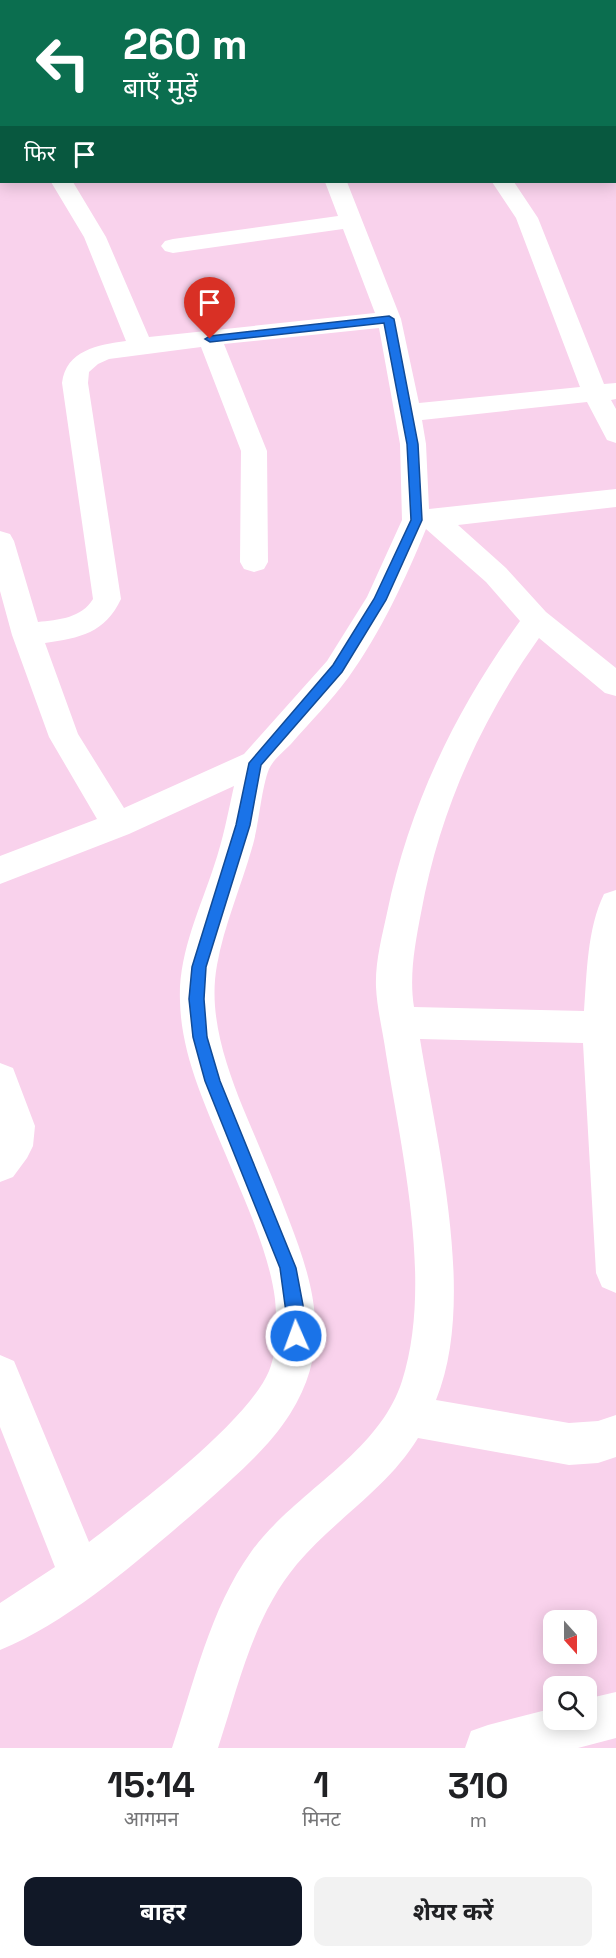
<!DOCTYPE html>
<html lang="hi">
<head>
<meta charset="utf-8">
<style>
  body { margin:0; font-family:"Space Grotesk","Noto Sans Devanagari",sans-serif; background:#f2f2f2; color:#202124; height:100vh; display:flex; flex-direction:column; font-size:22px; white-space:nowrap }
  * { box-sizing:border-box; margin:0 }
  p { font-size:20px; color:#757577 }
  .icon { flex:none; width:33px; height:33px; fill:none; stroke:currentColor; stroke-width:2; stroke-linecap:round; stroke-linejoin:round }
  .map { position:relative; height:1748px; overflow:hidden }
  .side { display:flex; flex-direction:column; background:#fff; flex:1 }
  .side>* { flex:none }
  .guide { position:absolute; left:0px; top:0px; width:616px; height:183px; box-shadow:0 3px 15px #0003; background:#0b6e4f; color:#fff; overflow:hidden }
  .needle { width:39px; rotate:159deg }
  .tools { position:absolute; left:543px; top:1610px; display:grid; gap:12px }
  .tools a { display:grid; place-items:center; width:54px; height:54px; border-radius:12px; background:#fff; box-shadow:0 3px 15px #0003; font-size:30px }
  .pin { position:absolute; display:grid; place-items:center; width:51px; height:51px; color:#fff; margin:-62px -26px; border-radius:50% 50% 50% 0; rotate:-45deg; box-shadow:0 0 6px #0007 }
  .pin .icon { rotate:45deg }
  .me { position:absolute; width:66px; margin:-33px; rotate:358deg; stroke-linejoin:round; filter:drop-shadow(0 0 4px #0008) }
  .turn { display:flex; align-items:center; gap:21px; height:126px; padding:0 24px; font-size:27px }
  .turn .icon { width:78px; height:78px; stroke-width:2.5 }
  .turn b { display:block; font-size:42px; line-height:51px }
  .then { display:flex; align-items:center; height:57px; padding:0 24px; background:#0003; gap:12px; font-size:22px }
  .eta { display:flex; justify-content:space-evenly; align-items:center; height:102px; text-align:center }
  .eta b { font-size:36px; font-weight:700; line-height:42px }
  .cta { display:flex; gap:12px; margin-top:auto; padding:12px 24px }
  .cta a { flex:1; height:69px; border-radius:12px; background:#111827; color:#fff; font-size:24px; font-weight:700; line-height:69px; text-align:center }
  .cta a+a { background:#f2f2f2; color:#202124 }
  .map>svg:first-child { display:block }
  .lines { fill:none; stroke-linecap:round; stroke-linejoin:round }
  .minor { fill:#fff; fill-rule:evenodd }
  .route { fill:#1a73e8; stroke:#114b97; stroke-width:1.5 }
</style>
</head>
<body>
<div class="map">
<svg width="616" height="1748" viewBox="0 0 616 1748">
  <rect width="100%" height="100%" fill="#f9d2ec"/>
  <g class="lines">
    <path class="minor" d="M246,0h20v2h-19z
      M427,0h20v2h-19z
      M508,0h20v2h-19z
      M607,0h9v9l-1,-7h-9z
      M0,17h2v12h-2z
      M615,60h1l-1,13z
      M0,71h2v12h-2z
      M615,118h1v13h-1z
      M51,182h22l33,55 43,100 226,-24 -32,-84 -170,24 -8,-2 -4,-5 4,-5 8,-2 165,-23 -13,-34h22l54,137 18,84 161,-16 -64,-169 -24,-36h22l24,36 66,166 12,-1v16l-5,1 5,9v34l-9,-3 -20,-38 -165,18 4,24 3,65 187,-20v18l-158,18 48,43 40,44 70,56v28l-11,-3 -66,-55c-59,83 -100,175 -118,275 -6,31 -12,63 -7,94l170,4c3,-38 3,-82 20,-117l12,-4v403l-14,-6 -6,-14 -13,-230 -163,-4c17,105 57,261 16,361l133,23 29,-2 18,-6v42l-18,6 -29,2 -151,-27c-31,51 -83,81 -121,126 -44,53 -58,120 -79,184h-46c22,-65 38,-139 79,-196 42,-59 128,-98 151,-171 31,-96 0,-228 -16,-327 -3,-22 -9,-45 -10,-67 -1,-24 6,-51 11,-74 22,-107 69,-204 133,-292l-34,-39 -60,-53c-20,49 -46,105 -78,149 -17,23 -38,44 -57,66 -7,7 -18,16 -22,25 -8,20 -10,57 -17,79 -11,39 -28,77 -35,117 -9,49 8,98 26,143 16,38 32,75 46,112 26,67 43,128 1,194 -22,35 -57,64 -88,92 -60,51 -129,114 -202,144v-47l55,-36 -55,-140v-72l14,6 75,181c46,-35 159,-120 180,-171 9,-22 8,-49 6,-72 -6,-48 -32,-102 -50,-146 -20,-48 -44,-99 -45,-152 -2,-47 20,-92 34,-135 9,-26 14,-53 20,-80l-105,48 -129,50v-28l97,-37 -48,-82 -37,-102 -12,-44v-60l10,3 4,7 24,81c20,-2 44,-4 55,-23l-31,-216c4,-33 36,-38 64,-42l-42,-104zM379,328l21,116 2,76 -35,77 -40,64 -83,93 -120,54 -46,-74 -33,-91c35,-5 60,-10 76,-44l-33,-216 1,-11 9,-8 11,-5 92,-12 40,104 -1,111 4,7 10,3 10,-3 4,-7 -1,-111 -43,-107z
      M0,1063l13,5 22,58 -2,20 -6,12 -14,19 -13,5z
      M616,1692v46l-38,10h-113l6,-17 17,-6 66,-17v11h32v-20z"/>
  </g>
  <path class="route" d="M389,316l5,3 24,125 4,76 -36,80 -44,72 -81,93 -11,60 -44,142 -2,32 3,38 13,44 76,187 7,37 1,31 -2,6 -6,3 -6,-3 -10,-74 -75,-187 -12,-44 -4,-38 3,-32 44,-142 13,-62 84,-98 41,-66 37,-79 -4,-76 -23,-121 -174,19 -5,-3 5,-3z"/>
</svg>
<div class="tools">
<a><svg class="needle" viewBox="-14 -14 28 28"><path d="M0-13l5 13h-10z" fill="#e53935"/><path d="M0 13l5-13h-10z" fill="#757577"/></svg></a>
<a><svg class="icon" aria-label="search" viewBox="0 0 24 24"><circle cx="10" cy="10" r="6"/><path d="M15 15l6 6"/></svg></a>
</div>
<div class="pin" style="left:210px;top:339px;background:#d93025"><svg class="icon" aria-label="arrive" viewBox="0 0 24 24"><path d="M6 21V4h12l-3 4 3 4H6"/></svg></div>
<svg class="me" style="left:296px;top:1336px" viewBox="-20 -20 40 40"><circle r="17" fill="#1a73e8" stroke="#fff" stroke-width="3"/><path d="M0-11L8 9 0 5-8 9z" fill="#fff"/></svg>
<div class="guide">
<div class="turn"><svg class="icon" aria-label="left" viewBox="0 0 24 24"><path d="M17 20v-9H6M10 6l-5 5 5 5"/></svg><div><b>260 m</b>बाएँ मुड़ें</div></div>
<div class="then">फिर<svg class="icon" aria-label="arrive" viewBox="0 0 24 24"><path d="M6 21V4h12l-3 4 3 4H6"/></svg></div>
</div>
</div>
<section class="side">
<div class="eta">
<div><b>15:14</b><p>आगमन</p></div>
<div><b>1</b><p>मिनट</p></div>
<div><b>310</b><p>m</p></div>
</div>
<div class="cta"><a>बाहर</a><a>शेयर करें</a></div>
</section>
</body>
</html>
